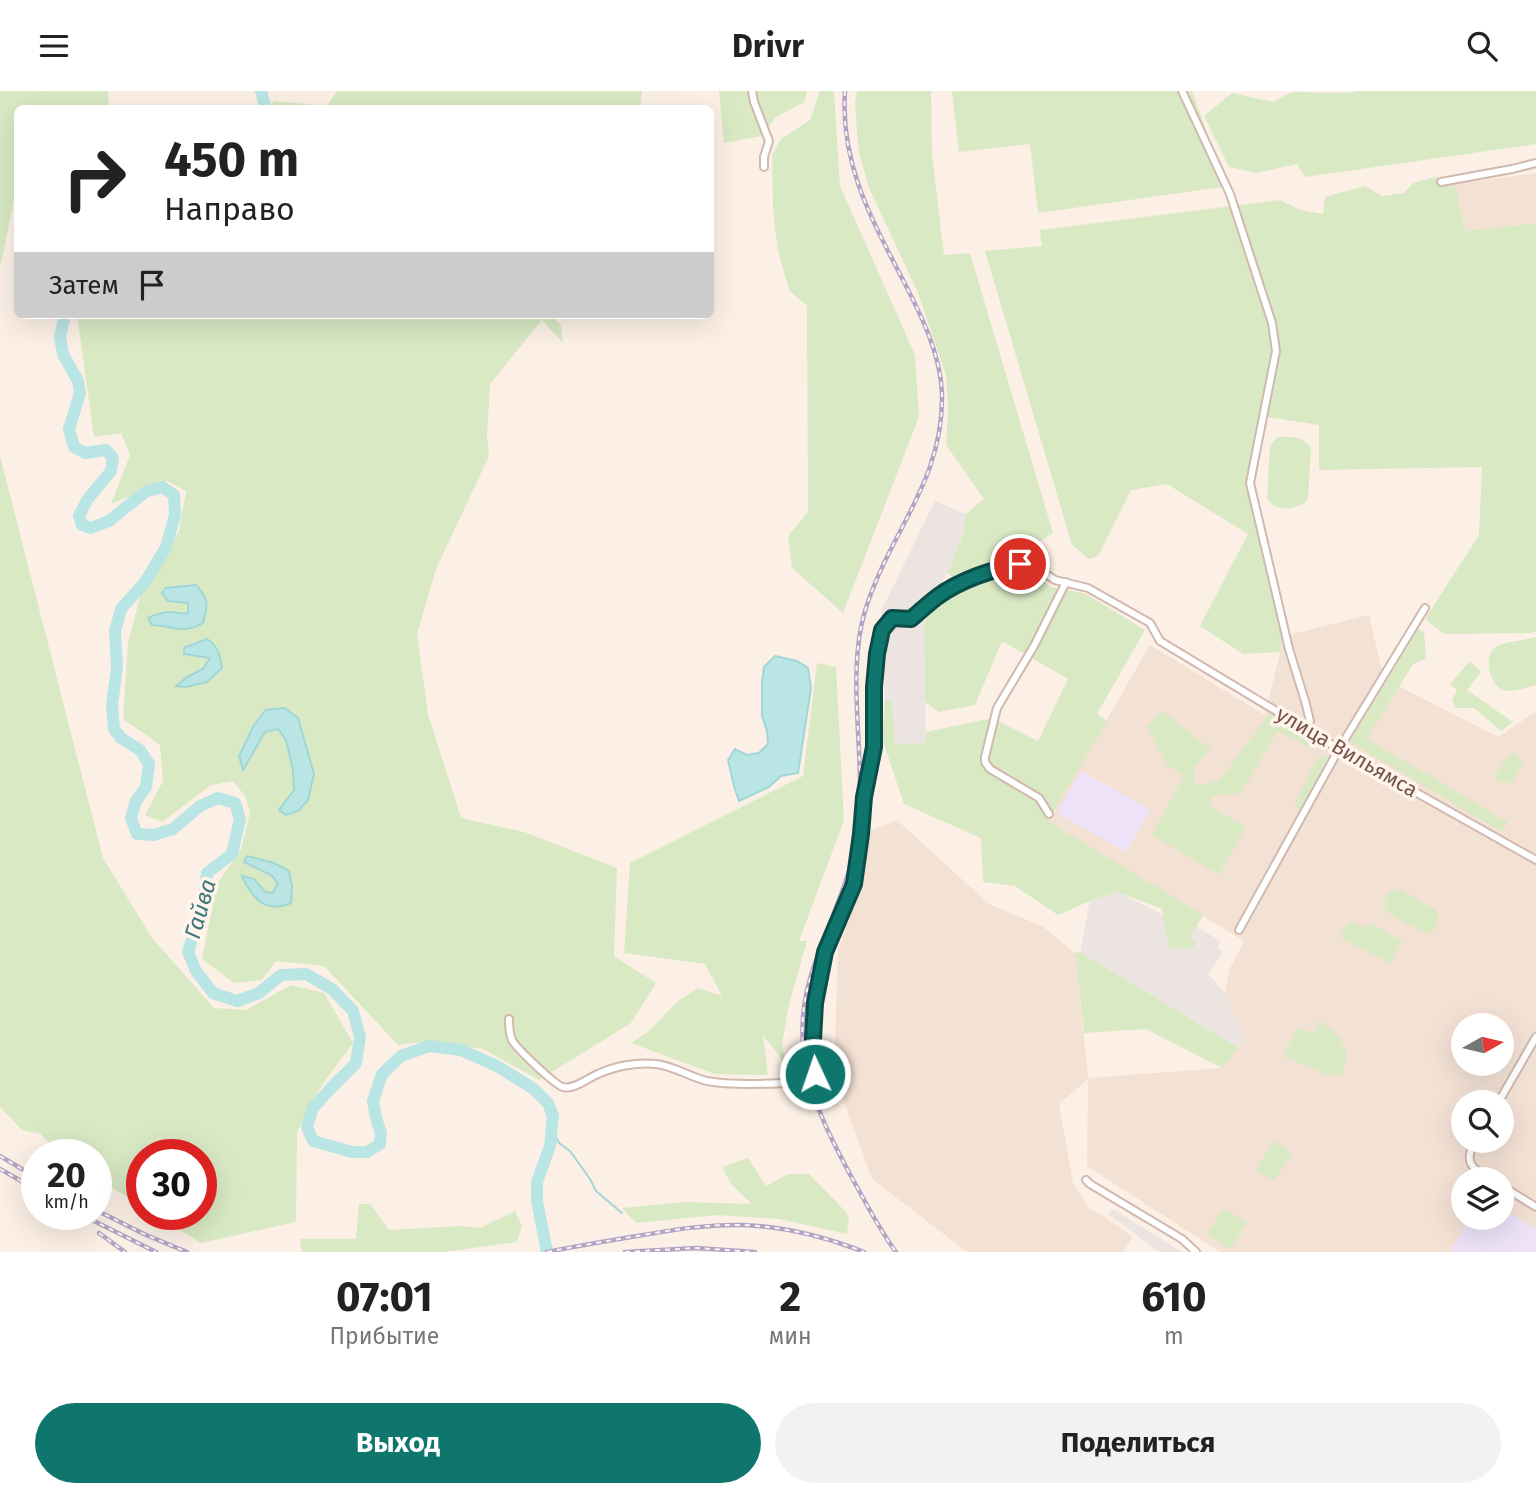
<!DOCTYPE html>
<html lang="ru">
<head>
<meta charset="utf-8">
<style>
  body { margin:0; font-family:"Fira Sans",sans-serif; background:#f2f2f2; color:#222; height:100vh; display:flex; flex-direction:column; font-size:26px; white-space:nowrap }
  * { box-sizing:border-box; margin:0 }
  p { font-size:23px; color:#767676 }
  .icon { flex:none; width:38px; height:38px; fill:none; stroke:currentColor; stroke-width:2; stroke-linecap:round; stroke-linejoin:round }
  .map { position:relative; height:1161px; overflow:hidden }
  .drawer { display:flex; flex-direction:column; background:#fff; flex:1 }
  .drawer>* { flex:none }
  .top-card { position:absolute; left:14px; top:14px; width:700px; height:214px; border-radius:10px; box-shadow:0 7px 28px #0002; background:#fff; color:#222; overflow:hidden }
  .needle { width:46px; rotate:82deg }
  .buttons { position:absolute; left:1451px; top:922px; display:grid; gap:14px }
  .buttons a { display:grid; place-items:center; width:63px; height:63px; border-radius:50%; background:#fff; box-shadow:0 7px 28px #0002; font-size:35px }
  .speed { position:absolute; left:21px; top:1048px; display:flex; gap:14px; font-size:35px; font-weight:700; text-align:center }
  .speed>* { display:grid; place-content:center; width:91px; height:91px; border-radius:50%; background:#fff; box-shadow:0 7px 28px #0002; line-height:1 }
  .speed small { font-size:18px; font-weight:400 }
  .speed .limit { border:10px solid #d22; background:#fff; color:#111 }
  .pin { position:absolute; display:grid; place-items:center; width:60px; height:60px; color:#fff; margin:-30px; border:4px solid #fff; border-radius:50%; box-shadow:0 2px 7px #0007 }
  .me { position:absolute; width:77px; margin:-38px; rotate:357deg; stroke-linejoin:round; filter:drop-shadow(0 0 5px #0008) }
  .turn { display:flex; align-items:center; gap:24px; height:147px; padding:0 35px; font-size:32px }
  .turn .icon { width:91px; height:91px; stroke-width:2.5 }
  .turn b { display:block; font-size:49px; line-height:60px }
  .then { display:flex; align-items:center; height:66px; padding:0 35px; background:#0003; gap:14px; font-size:26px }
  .eta { display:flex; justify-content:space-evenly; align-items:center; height:119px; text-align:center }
  .eta b { font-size:42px; font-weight:700; line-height:49px }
  .primary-button { display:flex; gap:14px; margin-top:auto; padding:14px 35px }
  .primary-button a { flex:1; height:80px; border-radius:42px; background:#0f766e; color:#fff; font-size:28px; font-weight:700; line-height:80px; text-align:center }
  .primary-button a+a { background:#f2f2f2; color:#222 }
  header { display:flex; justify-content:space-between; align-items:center; height:91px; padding:0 35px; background:#fff; font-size:32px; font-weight:700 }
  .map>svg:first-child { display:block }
  .residential { fill:#f3e1d4; fill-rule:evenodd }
  .industrial { fill:#ece4e0 }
  .education { fill:#ede2f8 }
  .green { fill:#d8e9c4 }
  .water { fill:#bae5e5; stroke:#a1d6d7; stroke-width:2 }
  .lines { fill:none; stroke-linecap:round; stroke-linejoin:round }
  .stream { stroke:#a1d6d7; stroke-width:2 }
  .river { stroke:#bae5e5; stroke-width:12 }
  .street-casing { stroke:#d0b9af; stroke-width:10 }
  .street { stroke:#fff; stroke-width:6 }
  .rail-casing { stroke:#b2a4c6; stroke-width:4.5 }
  .rail { stroke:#fff5ec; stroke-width:2; stroke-dasharray:5; stroke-linecap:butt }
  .route-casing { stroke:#0a4d48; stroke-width:18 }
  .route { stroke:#0f766e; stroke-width:12 }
  .labels { text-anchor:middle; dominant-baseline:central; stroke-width:7; stroke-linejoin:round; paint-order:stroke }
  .street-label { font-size:21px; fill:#75544b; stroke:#fff5ec }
  .water-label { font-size:23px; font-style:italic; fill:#3f787a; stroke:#fff5ec }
</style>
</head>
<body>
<header><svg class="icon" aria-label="menu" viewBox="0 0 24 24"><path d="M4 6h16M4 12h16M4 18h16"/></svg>Drivr<svg class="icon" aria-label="search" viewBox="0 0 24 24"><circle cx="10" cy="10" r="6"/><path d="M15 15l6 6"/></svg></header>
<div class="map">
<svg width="1536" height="1161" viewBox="0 0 1536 1161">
  <rect width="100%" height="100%" fill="#fcf0e6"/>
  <path class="residential" d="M1536,82v50l-71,8 -10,-47z
    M1369,524l15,64 115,58 37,-26v541h-316l-133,-86 1,-87 -29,25 14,79 17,27 12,5 31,22 -10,15h-156l-95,-73 -28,-77 -9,-55 3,-97 23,-64 4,-53 32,-13 92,84 53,22 33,27 13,125 134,-10 23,-29 -20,-46 5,-25 14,-27 -196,-120 102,-176 115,70 19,-79zM1463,934h39v39h-39zM1463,1012h39v38h-39zM1463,1088h39v39h-39z"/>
  <path class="industrial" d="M935,410l31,13 -4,24 -38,86 2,119 -31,1 -3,-43 -7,-1 -4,-89z
    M1118,801l51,26 28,8 24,16 -4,6 6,4 -15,22 17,19 20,46 -6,9 -159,-96 10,-51z
    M1113,1118l69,43h-23l-51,-38z"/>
  <path class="education" d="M1081,680l70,39 -25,42 -67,-38 -1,-4z
    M1502,1117l34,21v23h-86l20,-34h32z"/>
  <path class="green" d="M0,0h108l1,17 -91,1 -1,76 -17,83z
    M337,0h305l-2,18 -368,-1 1,-7 54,5z
    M719,0h88l-3,11 -28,15 -14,19 -38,7z
    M820,0h14l6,95 75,169 4,62 -76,196 -51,-45 -4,-32 20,-24 -1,-206 -18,-16 -11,-39 -5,-41 -1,-55 9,-16 29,-19z
    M857,0h74l1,64 12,100 26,-2 83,280 -37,23 -63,21 -6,-4 15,-35 4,-24 18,-15 -38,-54 2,-37 -2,-33 -28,-82 -49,-105 -9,-32 -3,-21 -2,-33z
    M952,0h240l14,39 16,57 -184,26 -8,-69 -71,8z
    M1353,0h183v53l-231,33 -8,-13 -40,9 -28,-6 -25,-51 28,-23 41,9 19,-10 61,1z
    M1436,86l19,7 10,47 71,-8v409l-6,1 -86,1 -19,-15 54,-84 3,-68 -163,3v-45l-59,-9 -14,66 38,154 -4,16 -37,2 -43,-28 48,-92 -81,-50 -36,6 -33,66 -9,3 -17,-14 -87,-294 57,-5 -2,-16 240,-30 20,10 23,4 2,-17 40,-11 17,10 22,-3 9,-10z
    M77,224h473l11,10 2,18 -21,-23 -52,64 -3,52 2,20 -53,113 -19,65 11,80 33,104 63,14 93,36 -3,88 42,27 -25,40 -92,57 -56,-31 -58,-7 -27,3 -74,-79 -48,-5 -14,19 -28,3 -32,-24 15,-75 24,-34 9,-38 -5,-16 -12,-15 -22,4 -49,37 -17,-7 18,-34 -3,-36 -37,-26 5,-76 13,-50 38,-62 7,-40 -19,-10 -56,23 19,-49 -9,-22 -27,4z
    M1277,346c14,0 26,-2 34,11l-3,51c-9,12 -35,14 -41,-2l3,-51z
    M0,365l103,402 49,80 62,70 32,2 45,-25 33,8 29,50 -31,42 -25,47 -1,90 -95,21 -46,-28h46v-60h-59v51l-46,-28v-23h-36l-19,-21 -19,-4 -22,-23z
    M1004,480l27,2 20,14 33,6 61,37 -48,84 10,7 -59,100 155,94 -13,22 6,6 -3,5h-24l-7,-39 -44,-17 -28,9 -32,14 -43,-29 -32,-4 -2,-44 -77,-34 -22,-66 3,-38 7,1 3,43 30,-1 1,-11 66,-14 46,23 30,-62 -66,-38 -27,64 -36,7 -14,-10 -1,-78 9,-20 27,-18z
    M1418,538l6,3 2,27 -13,5 -46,75 141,83 -6,10 -152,-90z
    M1536,546v48c-9,2 -25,8 -33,5 -14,-6 -21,-36 -6,-44 8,-4 29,-6 39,-9z
    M1470,570l11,11 -14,18 46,32 -12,9 -27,-23h-19l-3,-8 5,-10 -7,-6z
    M817,572l19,4 8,153 -45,121h8l-18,63 -7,40 3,19 -22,-28 5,40 -53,-1 -84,-31 18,-12 29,-30 20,-13 24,8 -17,-32 -81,-11 6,-90 173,-87z
    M1162,620l49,38 -16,16v21l24,-5 50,-67 48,28 -4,7 -35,-18 -37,62 -28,3 -3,10 36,21 -27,48 -67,-40 32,-59 -17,-12 -21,-38z
    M1513,660l11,11 -14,23 -5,-5 -6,3 -4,-8z
    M1329,665l-29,54 -6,-5 23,-47z
    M1395,798h5l36,21 3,9 -7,13 -9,1 -36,-21 -4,-9 8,-13z
    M1350,830l15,7 5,-5 31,17v3l-11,21 -50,-27z
    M1080,861l159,96 -17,20 -76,-39 -62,4 -9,-80z
    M1320,929l21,19 6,17 -5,19 -12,1 -47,-20 14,-28 17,5z
    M1274,1050l18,12 -18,28 -18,-11z
    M748,1067l18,28 22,-12h21l37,38 3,6 -2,16 -68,-15 -63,-4 -80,8 -14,-15 63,-6 67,2 -21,-20 -9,-17z
    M359,1113h11l19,26 72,-4 19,2 35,-17 7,15 -5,16 -75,10h-140l-2,-13h56z
    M1224,1118l24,13 -18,27 -24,-15z"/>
  <path class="water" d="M196,494c13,14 12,20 7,38 -21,12 -28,3 -51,2l-4,-7c6,-3 15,-6 23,-6 7,0 10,3 17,1v-10l-20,-2 -6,-8 4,-5z
    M207,548c11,7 13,16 15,29l-15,14 -21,5 -10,-1 11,-9 16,-8 7,-11 -26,-4v-6z
    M775,565l22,5 11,7 3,20 -13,85 -17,3 -12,11 -30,14 -5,-15 -6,-26 7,-11 12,6 12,-2 9,-9 -1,-13 -5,-15v-34l2,-15z
    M285,617l13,10 16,56 -6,26 -10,11 -12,4 -7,-5 15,-20 -1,-20 -7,-30 -8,-11 -13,3 -22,38 -4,-14 15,-31 12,-15z
    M247,765l27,7 15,8 3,15 -1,17c-26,11 -39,-5 -49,-27l12,3 11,13 8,1 5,-10 -7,-8 -27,-13z"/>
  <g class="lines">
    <path class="stream" d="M552,1039l7,13 11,8 20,28 6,12 26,22"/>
    <path class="river" d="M261,0l5,18
      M65,224l-5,22 3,17 15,27 2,12 -11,36 5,18 11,6 21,-3 7,8 -2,13 -24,29 -8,16 3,9 9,3 18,-7 36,-29 17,-5 12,8 1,20 -9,32 -21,35 -24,27 -6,22 2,36 -5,38 2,24 7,9 19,12 9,14 -3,23 -10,14 -5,17 6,16 17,1 19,-6 27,-23 18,-8 17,5 5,16 -8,35 -25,19 -3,27 -16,52 8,19 17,22 24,8 22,-8 22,-18 25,-1 26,15 21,22 7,26 -4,26 -24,24 -19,21 -6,19 6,14 39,11h15l13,-8 1,-11 -5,-15 -3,-17 9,-27 19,-18 28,-10 32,4 36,16 37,23 14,14 5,13 -3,30 -13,36v19l10,51"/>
    <defs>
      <path id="street" d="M752,0l2,11 15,39 -5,16v10
        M1182,0l48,103 42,129 4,28 -26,132 39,166 16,52 5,20 -5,7
        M1441,91l71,-13 24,-6
        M1049,723l-10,-16 -49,-29 -5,-7v-5l12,-49 37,-62 32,-64
        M1239,839l100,-181 86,-141
        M509,928c0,7 0,14 3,21 4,8 44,46 51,47 11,3 25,-9 35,-13 17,-8 39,-12 58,-10 18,2 34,13 51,17 20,4 90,5 107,-4l1,-22 -2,-16 2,-36 10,-51 29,-68 7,-51 3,-36 10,-50v-60l3,-33 5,-24 10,-12 19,1 26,-22 23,-14 43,-16 17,-3 12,1 23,15 33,8 62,35 10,18 179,108 197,111
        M1498,1012l38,-66
        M1475,1050c-12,21 -3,28 15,38
        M1086,1089l4,4 92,55 14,13
        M1502,1095l34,21"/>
    </defs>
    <use href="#street" class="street-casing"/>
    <use href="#street" class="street"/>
    <defs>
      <path id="rail" d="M845,0c-5,73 27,129 59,191 18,35 36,71 38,111 2,89 -53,139 -77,218 -19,63 0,143 -6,209 -5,59 -33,104 -49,159 -22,75 7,134 42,199 14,25 27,51 44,74
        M0,1065l37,22
        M0,1078l37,21
        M96,1119l50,25 41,17
        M82,1124l74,37
        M99,1142l26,19
        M547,1161c30,-6 60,-11 90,-16 35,-6 71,-12 107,-11 42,2 82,12 120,27
        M625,1161l71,-4 59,4"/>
    </defs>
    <use href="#rail" class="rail-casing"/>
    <use href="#rail" class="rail"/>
  </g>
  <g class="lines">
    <defs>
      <path id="route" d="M815,983l-2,-35 2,-36 10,-51 29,-68 7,-50 3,-37 10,-50v-60l3,-33 5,-24 10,-12 19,1c8,-7 17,-15 26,-22 23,-17 56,-28 83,-33"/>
    </defs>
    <use href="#route" class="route-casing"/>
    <use href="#route" class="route"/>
  </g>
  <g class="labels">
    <g class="street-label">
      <text transform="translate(1347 661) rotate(30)">улица Вильямса</text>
    </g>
    <g class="water-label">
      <text transform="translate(200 818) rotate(-74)">Гайва</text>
    </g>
  </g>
</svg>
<div class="buttons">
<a><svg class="needle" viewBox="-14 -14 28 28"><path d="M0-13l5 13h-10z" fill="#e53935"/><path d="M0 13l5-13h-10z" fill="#767676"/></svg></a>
<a><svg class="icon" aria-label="search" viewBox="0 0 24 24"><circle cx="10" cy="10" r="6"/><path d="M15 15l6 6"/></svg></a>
<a><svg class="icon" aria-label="layers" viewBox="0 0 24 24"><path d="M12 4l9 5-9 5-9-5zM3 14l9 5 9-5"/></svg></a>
</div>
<div class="speed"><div>20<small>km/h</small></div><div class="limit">30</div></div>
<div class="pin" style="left:1020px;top:473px;background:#d93025"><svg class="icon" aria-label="arrive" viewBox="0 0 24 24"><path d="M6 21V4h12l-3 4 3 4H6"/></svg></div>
<svg class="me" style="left:815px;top:983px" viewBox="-20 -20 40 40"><circle r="17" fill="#0f766e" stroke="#fff" stroke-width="3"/><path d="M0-11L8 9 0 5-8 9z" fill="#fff"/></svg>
<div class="top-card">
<div class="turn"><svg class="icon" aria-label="right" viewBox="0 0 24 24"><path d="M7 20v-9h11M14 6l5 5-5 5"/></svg><div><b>450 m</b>Направо</div></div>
<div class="then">Затем<svg class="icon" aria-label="arrive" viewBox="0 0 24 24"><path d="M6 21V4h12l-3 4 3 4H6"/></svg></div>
</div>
</div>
<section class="drawer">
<div class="eta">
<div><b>07:01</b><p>Прибытие</p></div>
<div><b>2</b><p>мин</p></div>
<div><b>610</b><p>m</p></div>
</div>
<div class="primary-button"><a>Выход</a><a>Поделиться</a></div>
</section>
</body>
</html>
